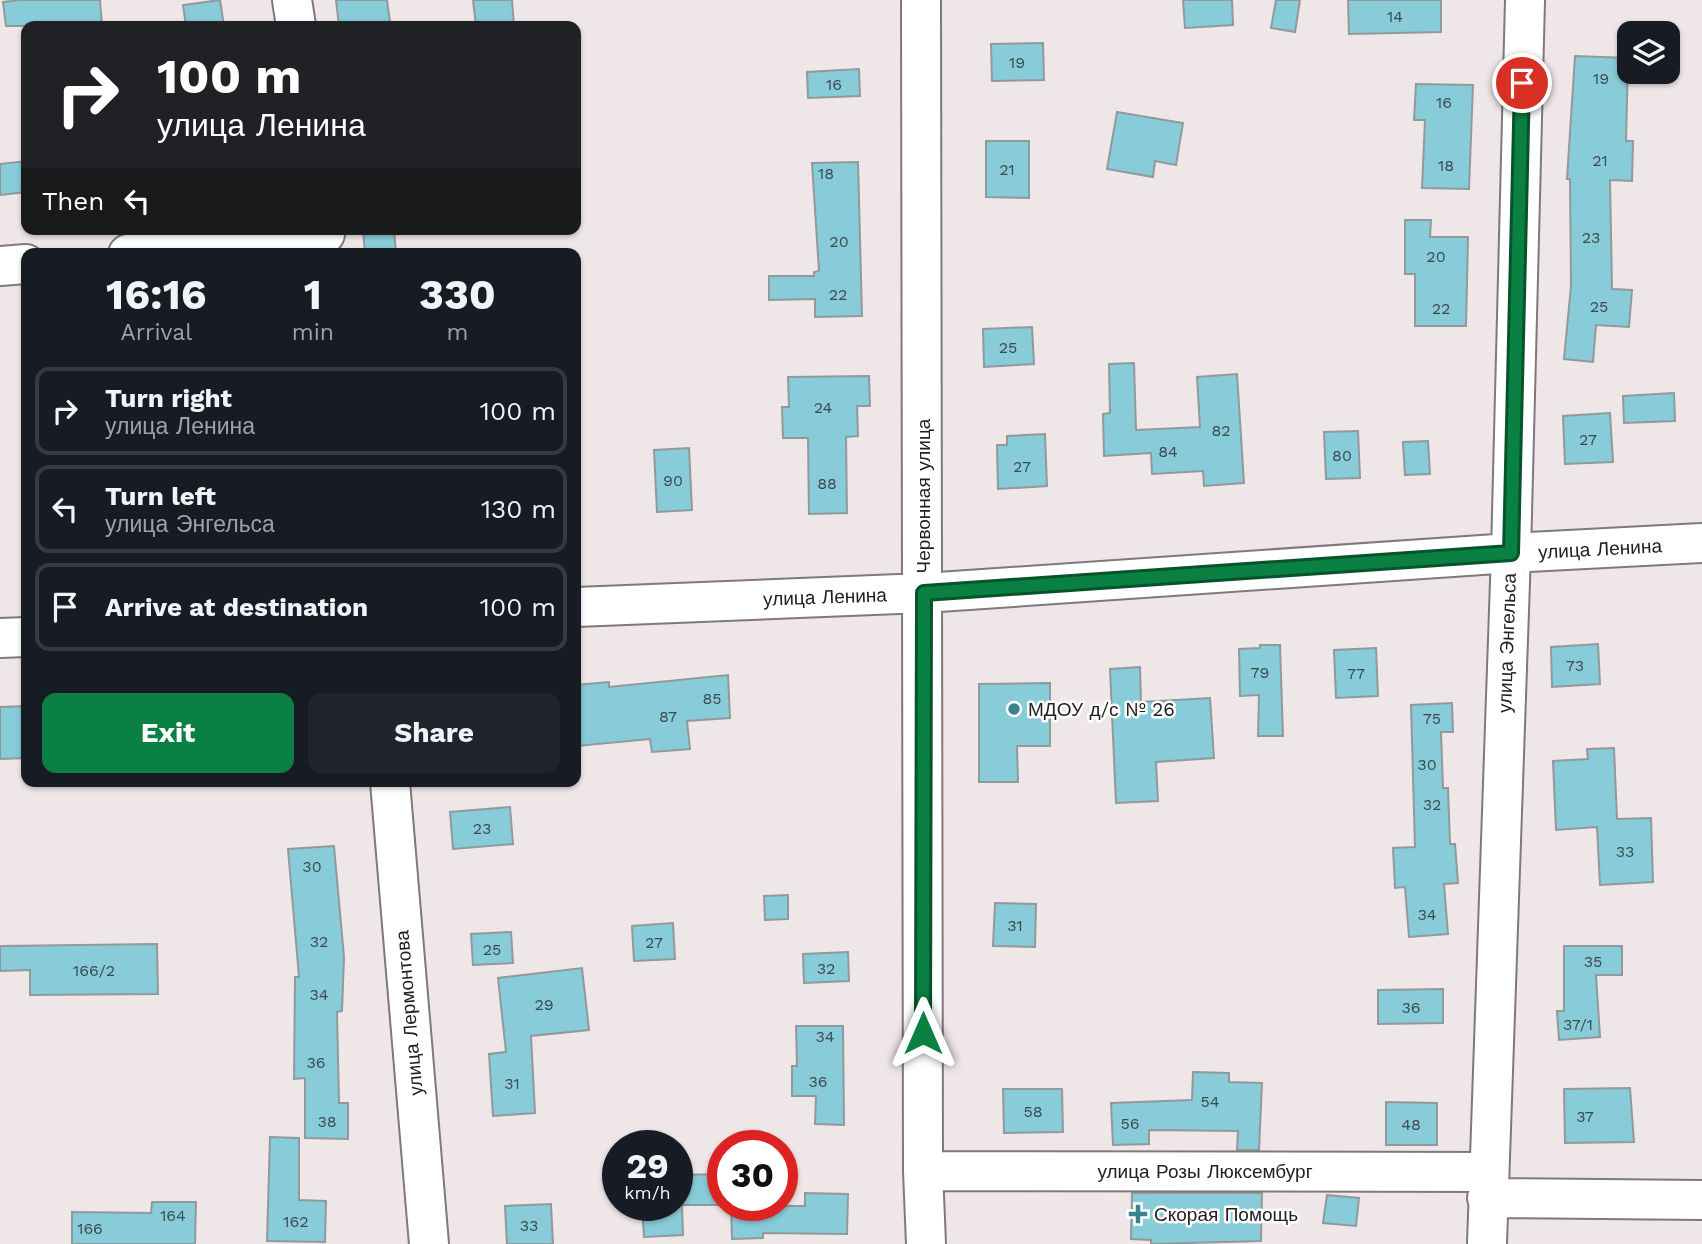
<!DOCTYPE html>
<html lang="en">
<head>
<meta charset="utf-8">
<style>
  body { margin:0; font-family:"Work Sans",sans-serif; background:#20242c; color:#f1f3f6; height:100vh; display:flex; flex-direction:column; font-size:26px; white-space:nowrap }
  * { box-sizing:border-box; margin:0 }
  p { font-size:23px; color:#9ea1a6 }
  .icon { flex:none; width:38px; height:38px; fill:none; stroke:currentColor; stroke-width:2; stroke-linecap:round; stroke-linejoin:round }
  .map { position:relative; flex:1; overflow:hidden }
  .details { position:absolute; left:21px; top:248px; width:560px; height:539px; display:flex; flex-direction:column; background:#171b24; border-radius:14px; box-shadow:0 2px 5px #0004 }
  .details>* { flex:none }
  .hud { position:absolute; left:21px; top:21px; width:560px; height:214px; border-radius:14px; box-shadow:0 2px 5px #0004; background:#202124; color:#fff; overflow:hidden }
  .tools { position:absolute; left:1617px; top:21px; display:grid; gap:14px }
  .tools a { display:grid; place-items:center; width:63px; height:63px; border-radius:14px; background:#171b24; box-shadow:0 2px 5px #0004; font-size:35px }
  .speed { position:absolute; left:602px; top:1130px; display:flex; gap:14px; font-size:35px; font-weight:700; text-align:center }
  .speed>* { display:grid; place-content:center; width:91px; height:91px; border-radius:50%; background:#171b24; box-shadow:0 2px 5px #0004; line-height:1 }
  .speed small { font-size:18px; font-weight:400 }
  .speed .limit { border:10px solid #d22; background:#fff; color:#111 }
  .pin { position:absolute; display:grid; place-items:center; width:60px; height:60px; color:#fff; margin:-30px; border:4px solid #fff; border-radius:50%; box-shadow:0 2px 7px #0007 }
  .me { position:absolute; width:77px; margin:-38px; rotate:0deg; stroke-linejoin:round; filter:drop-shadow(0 0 5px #0008) }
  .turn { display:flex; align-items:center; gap:24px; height:147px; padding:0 21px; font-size:32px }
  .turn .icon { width:91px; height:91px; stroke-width:2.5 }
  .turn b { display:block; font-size:49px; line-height:60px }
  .then { display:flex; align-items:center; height:66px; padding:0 21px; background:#0003; gap:14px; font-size:26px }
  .eta { display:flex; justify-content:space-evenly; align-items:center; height:119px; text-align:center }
  .eta b { font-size:42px; font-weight:700; line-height:49px }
  .button { display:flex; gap:14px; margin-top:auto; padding:14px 21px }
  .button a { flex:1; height:80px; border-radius:14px; background:#0b8043; color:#fff; font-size:28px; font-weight:700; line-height:80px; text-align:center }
  .button a+a { background:#20242c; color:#f1f3f6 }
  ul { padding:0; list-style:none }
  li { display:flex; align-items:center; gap:21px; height:88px; margin:0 14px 10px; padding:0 7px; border:4px solid #363941; border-radius:14px }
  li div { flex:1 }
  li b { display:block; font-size:26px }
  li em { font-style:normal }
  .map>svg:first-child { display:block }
  .building { fill:#88ccda; stroke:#91999b; stroke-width:2 }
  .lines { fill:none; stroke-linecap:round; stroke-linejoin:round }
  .minor-casing { stroke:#80787a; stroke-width:42 }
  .minor { stroke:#fff; stroke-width:38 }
  .route-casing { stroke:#07532c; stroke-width:18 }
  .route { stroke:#0b8043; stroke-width:12 }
  .poi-dot { fill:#3c818e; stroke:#fff; stroke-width:2.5 }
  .labels { text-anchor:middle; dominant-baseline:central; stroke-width:5; stroke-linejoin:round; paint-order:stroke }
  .number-label { font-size:16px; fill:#3c4b4f }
  .street-label { font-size:19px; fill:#232021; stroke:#fff }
  .poi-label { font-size:19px; fill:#232021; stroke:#fff; text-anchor:start }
</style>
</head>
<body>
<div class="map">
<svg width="1702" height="1244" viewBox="0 0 1702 1244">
  <rect width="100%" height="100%" fill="#efe6e8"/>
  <path class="building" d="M20,0h80l2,26h-96l-3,-24z
    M220,0l4,26h-38l-3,-21z
    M336,0h51l3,22 -14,4h-37z
    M473,0h39l2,26h-38z
    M1183,0h49l1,25 -48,3z
    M1276,0h24l-5,32 -24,-4z
    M1348,0h93v32l-92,2z
    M1043,43l1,37 -52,1 -1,-37z
    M1575,56l53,2 -2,83h7l-1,40 -22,-1 2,109 20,1 -3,37 -33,-2 -3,37 -29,-3 7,-73 -1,-107h-3z
    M859,69l1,27 -52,2 -1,-26z
    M1416,84l57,1 -4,104 -47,-1 3,-68h-11z
    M1117,112l66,11 -7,42 -21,-4 -2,16 -46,-8z
    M986,141h43v57l-43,-1z
    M26,161v31l-26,3v-31z
    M858,162l4,154 -47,1v-18l-46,1v-24h45v-4l5,-1 -7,-108z
    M1405,220h26l-1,17h38l-2,89h-51v-52h-10z
    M363,229h31l2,25h-31z
    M1032,327l2,37 -50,3 -1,-38z
    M1134,363l2,67 64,-3 -3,-50 40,-3 7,109 -40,3 -1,-15 -51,3 -1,-21 -47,3 -1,-42 7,-1 -1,-49z
    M869,376l1,30h-13l1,30 -12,1 1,76 -38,1 -1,-76h-25l-1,-31h7l-1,-30z
    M1674,393l1,28 -51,2 -1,-27z
    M1610,413l3,49 -48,2 -2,-48z
    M1358,431l2,47 -34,1 -2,-47z
    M1045,434l2,52 -49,3 -1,-44h10v-9z
    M1428,441l2,33 -25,1 -2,-33z
    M689,448l3,62 -35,2 -3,-62z
    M1598,644l2,40 -48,3 -1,-40z
    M1260,645h20l3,91h-25l1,-41 -19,1 -1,-47 21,-1z
    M1376,648l2,48 -42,2 -2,-48z
    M1140,667l1,35 69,-4 4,60 -58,4 2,39 -42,2 -6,-134z
    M728,675l2,43 -43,3 3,28 -38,3 -2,-13 -73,7 -1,-61 33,-3v5z
    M1050,683v63h-33l1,36h-39v-98z
    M1452,703l1,29h-12l2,56h5l2,56h5l3,39 -14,1 4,50 -39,3 -4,-50 -10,1 -2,-40 22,-1 -4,-142z
    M26,706v52l-26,1v-52z
    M1614,748l3,71 34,-1 2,64 -53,3 -3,-58 -41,3 -3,-69 35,-2 -1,-10z
    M510,807l3,37 -60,5 -3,-37z
    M334,846l10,111 -2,54 -5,1 2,91h9v36l-43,-1v-60l-11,1 1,-102h4l-11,-128z
    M788,895v24l-23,1 -1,-24z
    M995,903l41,1 -1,43 -42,-1z
    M673,923l2,36 -41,2 -2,-35z
    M511,932l2,31 -40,2 -2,-31z
    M157,944l1,50 -128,1v-25l-30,1v-25z
    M1564,946h58v29h-26l4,62 -41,3 -2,-29h7z
    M848,952l1,29 -45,2 -1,-29z
    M582,968l7,62 -58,6 4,77 -42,3 -4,-62 17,-2 -8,-74z
    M1443,989v34l-65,1v-34z
    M796,1026h47l1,99 -29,-1 1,-28h-24v-30h5z
    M1193,1072l36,1v9l33,1 -3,67h-22l1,-19 -89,-1v14l-36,1 -2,-42 81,-3z
    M1630,1088l4,54 -69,1 -1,-54z
    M1003,1089h59l1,43 -59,1z
    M1386,1102l51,1v42h-51z
    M270,1137l29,1v62l27,1 -1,41 -58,-1z
    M723,1174v31h-46v-30z
    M805,1193l43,1 -1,40 -84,-1v5l-31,1 -1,-33h74z
    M1132,1193h130l-1,48 -110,3v-4l-20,-1z
    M1327,1195l32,3 -3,28 -33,-3z
    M152,1202h44l-1,42h-123v-32l79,1z
    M551,1204l2,40h-46l-2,-38z
    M642,1206h40l1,29 -39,2z"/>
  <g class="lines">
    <defs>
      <path id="minor" d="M292,0l4,26
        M921,0l2,1171 3,73
        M128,254l197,-20
        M0,266l26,-2
        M576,607l348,-14 587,-40 191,-10
        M0,638l26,-1
        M390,782l39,462
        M923,1171l565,1
        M1487,1198l215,2
        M1487,1244l24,-691 14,-553"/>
    </defs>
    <use href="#minor" class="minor-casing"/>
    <use href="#minor" class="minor"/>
  </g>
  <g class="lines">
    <defs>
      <path id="route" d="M923,1033l1,-440 587,-40 11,-470"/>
    </defs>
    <use href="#route" class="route-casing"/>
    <use href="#route" class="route"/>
  </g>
  <g class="poi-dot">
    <circle cx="1014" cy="709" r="7"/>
    <path d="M1134.5 1203.5h7v7h7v7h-7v7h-7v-7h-7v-7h7z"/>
  </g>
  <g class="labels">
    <g class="number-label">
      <text x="1395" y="16">14</text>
      <text x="1017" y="62">19</text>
      <text x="1601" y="78">19</text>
      <text x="834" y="84">16</text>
      <text x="1444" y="102">16</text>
      <text x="1600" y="160">21</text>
      <text x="1446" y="165">18</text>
      <text x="1007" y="169">21</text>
      <text x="826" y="173">18</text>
      <text x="1591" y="237">23</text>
      <text x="839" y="241">20</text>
      <text x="1436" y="256">20</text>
      <text x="838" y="294">22</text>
      <text x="1599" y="306">25</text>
      <text x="1441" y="308">22</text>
      <text x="1008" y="347">25</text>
      <text x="823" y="407">24</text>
      <text x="1221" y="430">82</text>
      <text x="1588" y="439">27</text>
      <text x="1168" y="451">84</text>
      <text x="1342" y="455">80</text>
      <text x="1022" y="466">27</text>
      <text x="673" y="480">90</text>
      <text x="827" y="483">88</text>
      <text x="1575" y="665">73</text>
      <text x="1260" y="672">79</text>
      <text x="1356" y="673">77</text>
      <text x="712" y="698">85</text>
      <text x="668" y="716">87</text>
      <text x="1432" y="718">75</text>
      <text x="1427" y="764">30</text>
      <text x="1432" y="804">32</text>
      <text x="482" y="828">23</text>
      <text x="1625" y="851">33</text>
      <text x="312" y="866">30</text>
      <text x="1427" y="914">34</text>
      <text x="1015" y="925">31</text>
      <text x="319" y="941">32</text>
      <text x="654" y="942">27</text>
      <text x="492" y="949">25</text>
      <text x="1593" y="961">35</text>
      <text x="826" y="968">32</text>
      <text x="94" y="970">166/2</text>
      <text x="319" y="994">34</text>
      <text x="544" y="1004">29</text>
      <text x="1411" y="1007">36</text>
      <text x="1578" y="1024">37/1</text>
      <text x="825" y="1036">34</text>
      <text x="316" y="1062">36</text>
      <text x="818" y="1081">36</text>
      <text x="512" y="1083">31</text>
      <text x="1210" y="1101">54</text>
      <text x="1033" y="1111">58</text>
      <text x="1585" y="1116">37</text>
      <text x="327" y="1121">38</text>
      <text x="1130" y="1123">56</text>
      <text x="1411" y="1124">48</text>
      <text x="173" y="1215">164</text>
      <text x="296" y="1221">162</text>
      <text x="529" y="1225">33</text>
      <text x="90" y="1228">166</text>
    </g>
    <g class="street-label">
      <text transform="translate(923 496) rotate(-90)">Червонная улица</text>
      <text transform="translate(1600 549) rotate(-3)">улица Ленина</text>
      <text transform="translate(825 597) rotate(-2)">улица Ленина</text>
      <text transform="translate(1507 643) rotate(-88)">улица Энгельса</text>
      <text transform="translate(409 1013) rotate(-95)">улица Лермонтова</text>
      <text x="1205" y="1171">улица Розы Люксембург</text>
    </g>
    <g class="poi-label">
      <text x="1028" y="709">МДОУ д/с № 26</text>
      <text x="1154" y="1214">Скорая Помощь</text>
    </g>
  </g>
</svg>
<div class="tools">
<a><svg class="icon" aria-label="layers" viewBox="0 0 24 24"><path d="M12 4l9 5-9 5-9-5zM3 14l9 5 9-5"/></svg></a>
</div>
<div class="speed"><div>29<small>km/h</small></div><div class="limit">30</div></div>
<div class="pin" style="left:1522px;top:83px;background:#d93025"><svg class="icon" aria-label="arrive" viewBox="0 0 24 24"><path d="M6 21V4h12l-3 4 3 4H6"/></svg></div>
<svg class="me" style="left:923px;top:1033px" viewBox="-20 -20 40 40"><path d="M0-17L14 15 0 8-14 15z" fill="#0b8043" stroke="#fff" stroke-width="4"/></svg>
<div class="hud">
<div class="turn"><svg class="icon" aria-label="right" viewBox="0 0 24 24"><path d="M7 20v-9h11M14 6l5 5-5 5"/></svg><div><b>100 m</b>улица Ленина</div></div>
<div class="then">Then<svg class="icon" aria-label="left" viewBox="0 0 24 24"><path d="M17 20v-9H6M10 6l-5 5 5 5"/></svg></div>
</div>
<section class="details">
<div class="eta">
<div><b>16:16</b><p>Arrival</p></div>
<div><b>1</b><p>min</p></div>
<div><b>330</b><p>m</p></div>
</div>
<ul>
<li><svg class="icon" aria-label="right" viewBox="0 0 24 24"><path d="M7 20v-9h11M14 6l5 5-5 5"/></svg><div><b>Turn right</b><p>улица Ленина</p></div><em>100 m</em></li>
<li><svg class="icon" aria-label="left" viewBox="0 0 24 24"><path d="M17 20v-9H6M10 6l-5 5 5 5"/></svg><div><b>Turn left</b><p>улица Энгельса</p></div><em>130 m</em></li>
<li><svg class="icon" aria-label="arrive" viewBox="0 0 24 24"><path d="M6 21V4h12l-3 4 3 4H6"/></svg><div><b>Arrive at destination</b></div><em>100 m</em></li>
</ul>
<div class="button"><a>Exit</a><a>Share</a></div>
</section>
</div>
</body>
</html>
